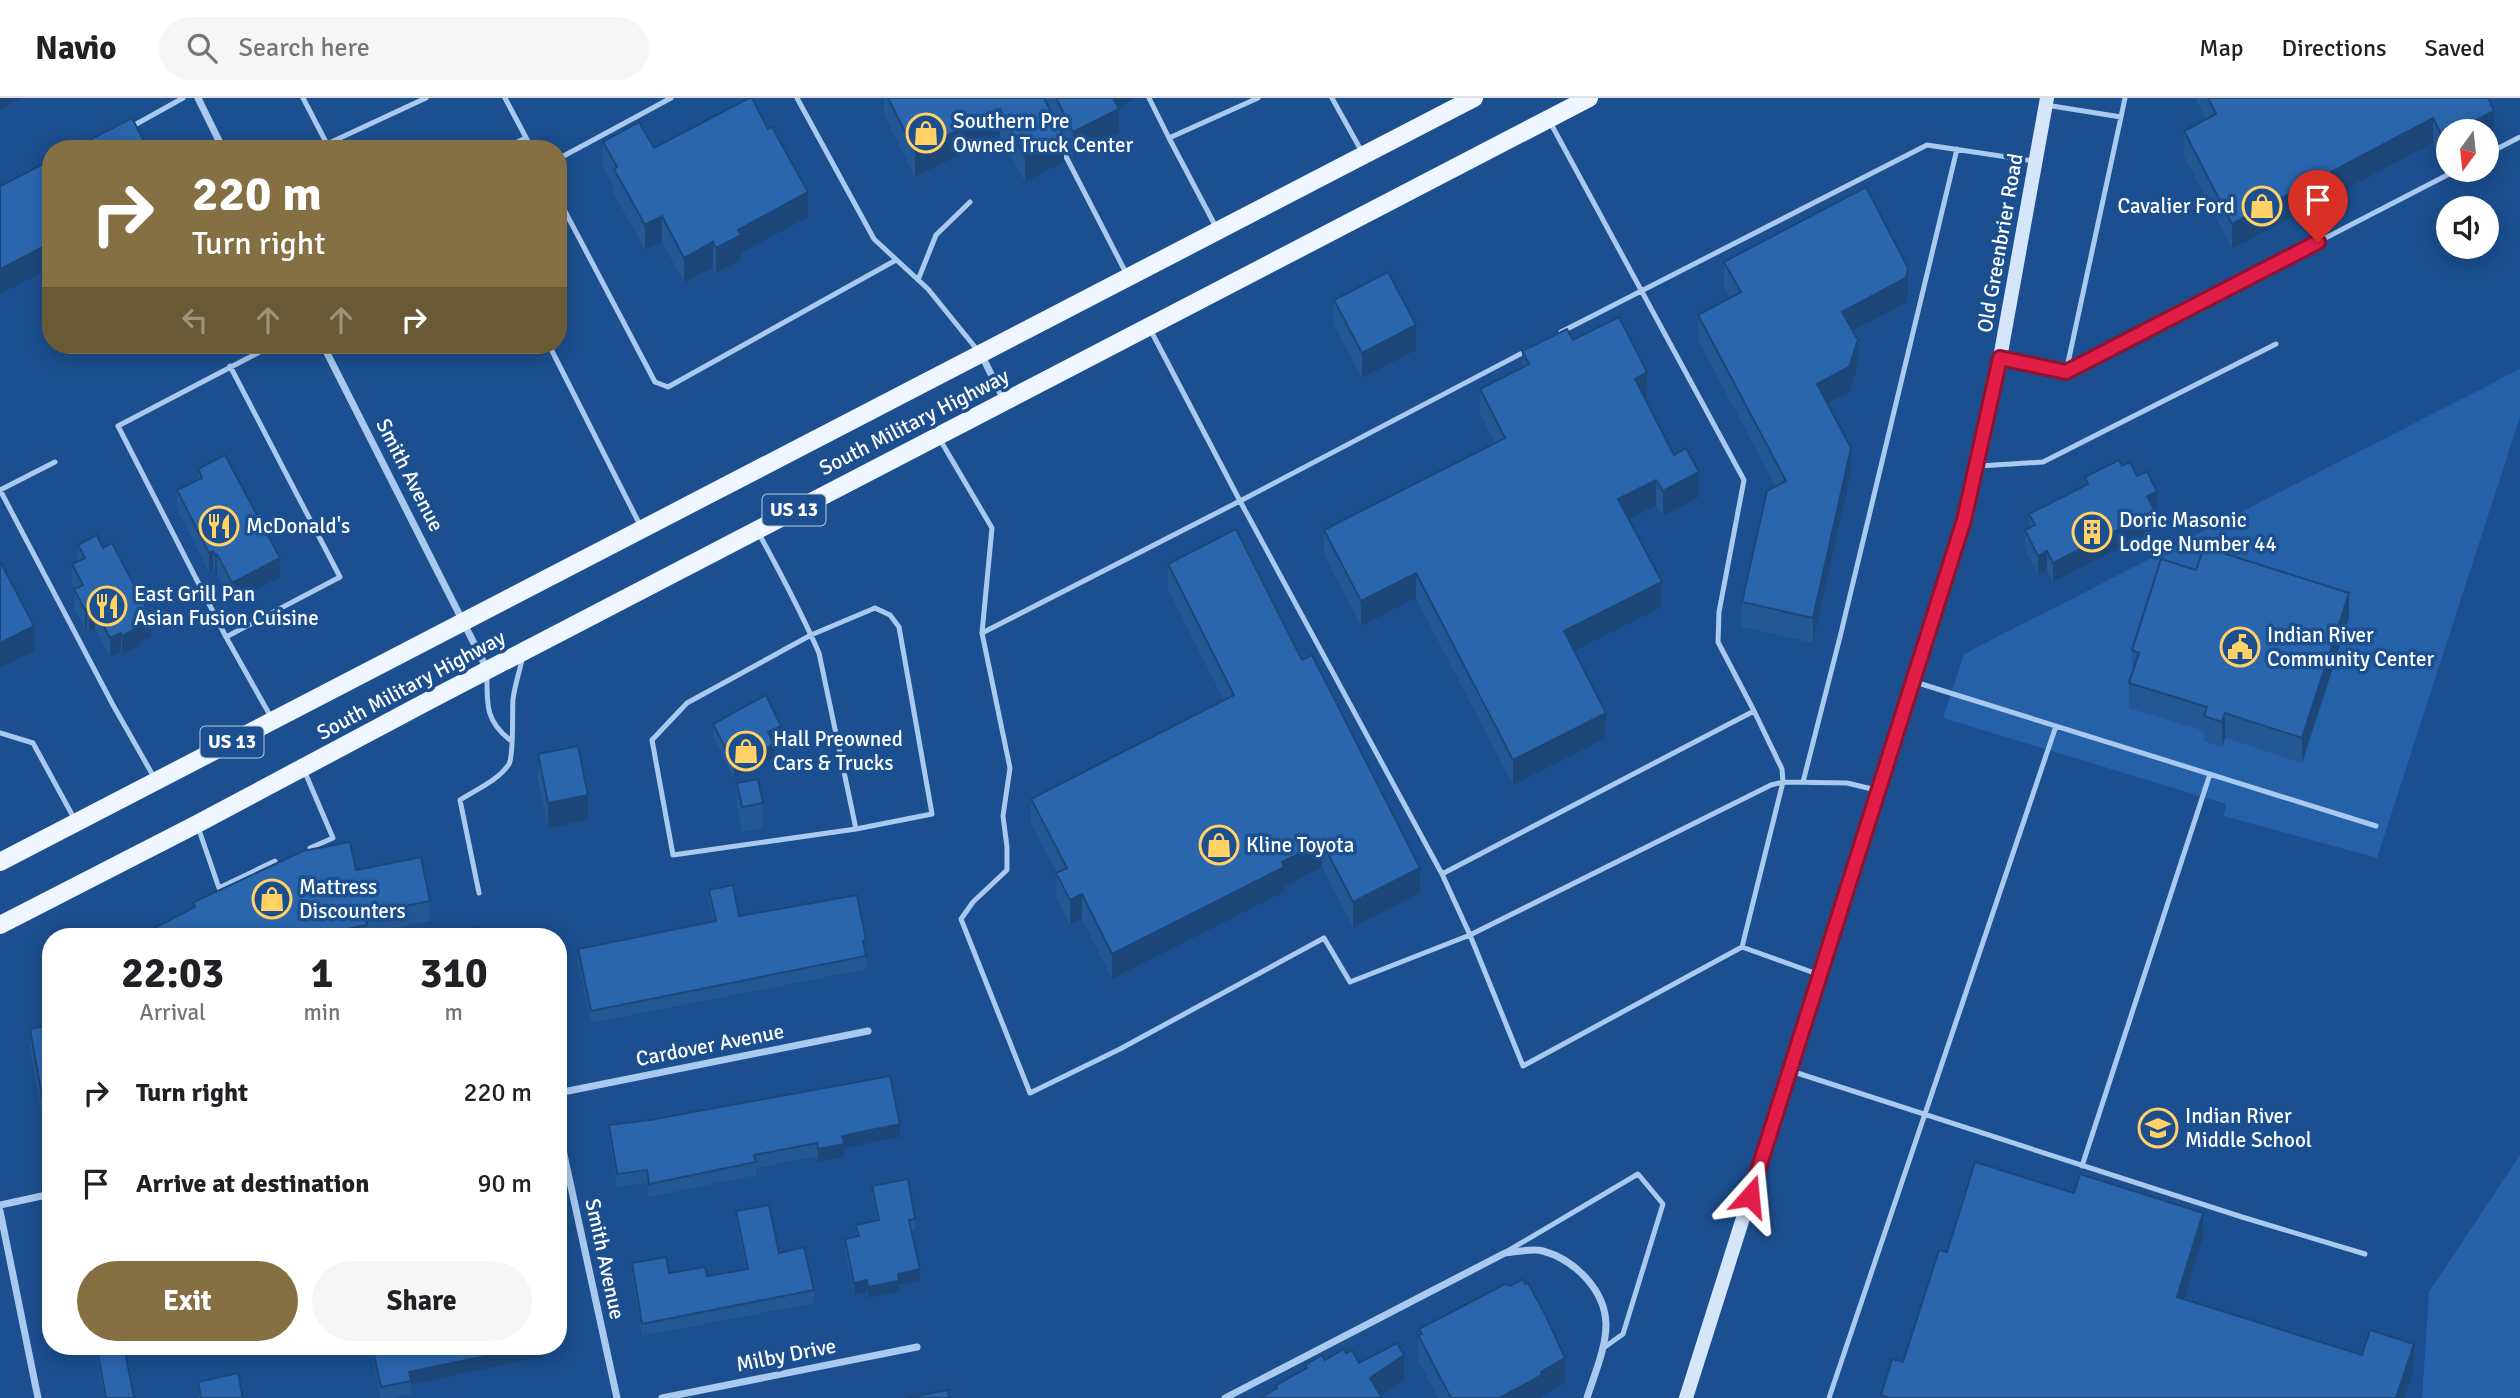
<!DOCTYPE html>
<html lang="en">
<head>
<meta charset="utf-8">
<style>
  body { margin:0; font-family:Signika,sans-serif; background:#f6f6f6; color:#202124; height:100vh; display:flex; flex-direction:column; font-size:26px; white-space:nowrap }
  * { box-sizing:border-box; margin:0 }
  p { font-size:23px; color:#757577 }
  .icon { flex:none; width:38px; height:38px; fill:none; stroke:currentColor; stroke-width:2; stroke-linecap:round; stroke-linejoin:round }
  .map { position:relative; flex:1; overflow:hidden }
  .drawer { position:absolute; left:42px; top:830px; width:525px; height:427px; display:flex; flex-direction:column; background:#fff; border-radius:28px; box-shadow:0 4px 18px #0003 }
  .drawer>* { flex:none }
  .hud { position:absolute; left:42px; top:42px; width:525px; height:214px; border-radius:28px; box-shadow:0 4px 18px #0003; background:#847042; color:#fff; overflow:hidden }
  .needle { width:46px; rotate:195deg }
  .controls { position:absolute; left:2436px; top:21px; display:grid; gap:14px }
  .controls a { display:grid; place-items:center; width:63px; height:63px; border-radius:50%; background:#fff; box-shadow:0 4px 18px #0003; font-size:35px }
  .pin { position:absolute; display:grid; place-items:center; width:60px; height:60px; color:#fff; margin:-72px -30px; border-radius:50% 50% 50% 0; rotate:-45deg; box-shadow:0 0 7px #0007 }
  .pin .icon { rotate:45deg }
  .me { position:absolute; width:77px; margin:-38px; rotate:18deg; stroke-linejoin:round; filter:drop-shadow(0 0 5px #0008) }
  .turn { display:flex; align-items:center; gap:24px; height:147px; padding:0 35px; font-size:32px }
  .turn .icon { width:91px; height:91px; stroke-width:2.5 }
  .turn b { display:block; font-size:49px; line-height:60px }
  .lanes { display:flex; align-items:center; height:66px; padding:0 35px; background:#0003; justify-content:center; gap:35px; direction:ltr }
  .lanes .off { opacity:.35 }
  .eta { display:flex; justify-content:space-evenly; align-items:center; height:119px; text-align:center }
  .eta b { font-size:42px; font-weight:700; line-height:49px }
  .action { display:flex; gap:14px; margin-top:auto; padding:14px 35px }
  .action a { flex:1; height:80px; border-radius:42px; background:#847042; color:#fff; font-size:28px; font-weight:700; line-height:80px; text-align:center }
  .action a+a { background:#f6f6f6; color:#202124 }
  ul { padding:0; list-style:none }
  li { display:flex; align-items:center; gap:21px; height:91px; padding:0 35px }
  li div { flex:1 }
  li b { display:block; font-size:26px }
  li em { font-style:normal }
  header { display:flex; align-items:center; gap:42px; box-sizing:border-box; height:98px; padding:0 35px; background:#fff; border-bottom:2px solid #e0e0e0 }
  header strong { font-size:33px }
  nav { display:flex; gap:38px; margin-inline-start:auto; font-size:24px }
  .search { width:490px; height:63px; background:#f6f6f6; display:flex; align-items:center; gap:18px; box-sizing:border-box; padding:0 24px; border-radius:38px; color:#757577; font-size:26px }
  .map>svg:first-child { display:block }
  .green { fill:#2461a8 }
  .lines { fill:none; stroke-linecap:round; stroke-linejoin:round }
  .lane { stroke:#a9c9ee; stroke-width:5 }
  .street { stroke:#a9c9ee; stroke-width:7 }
  .secondary { stroke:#d6e6fa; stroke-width:14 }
  .primary { stroke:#f0f6ff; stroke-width:18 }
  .wall { fill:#245895 }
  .shaded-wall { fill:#1d4779 }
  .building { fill:#2a66ad; stroke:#1d4779; stroke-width:2 }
  .route-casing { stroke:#92132f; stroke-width:18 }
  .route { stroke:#e11d48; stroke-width:12 }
  .labels { text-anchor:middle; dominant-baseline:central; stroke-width:7; stroke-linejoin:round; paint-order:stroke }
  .shield { fill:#1b4f8f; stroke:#bbcadd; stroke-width:2 }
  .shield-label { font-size:19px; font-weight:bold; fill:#fff }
  .poi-label { font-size:21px; fill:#fff; stroke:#1b4f8f; text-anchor:start }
  .street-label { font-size:21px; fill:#fff; stroke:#1b4f8f }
</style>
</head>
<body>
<header>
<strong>Navio</strong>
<div class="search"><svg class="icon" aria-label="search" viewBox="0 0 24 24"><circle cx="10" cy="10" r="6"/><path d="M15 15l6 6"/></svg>Search here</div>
<nav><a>Map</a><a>Directions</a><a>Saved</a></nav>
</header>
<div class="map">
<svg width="2520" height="1300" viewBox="0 0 2520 1300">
  <rect width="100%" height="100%" fill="#1b4f8f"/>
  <path class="green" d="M2520,271v48l-143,441 -153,-42 2,-12 -283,-86 21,-64z
    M2520,1057v243h-98l7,-106z"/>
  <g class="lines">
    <path class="lane" d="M303,0l24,46 99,-46
      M505,0l27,51
      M797,0l77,141 54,50 51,63
      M1149,0l20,40
      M1332,0l30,54
      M2046,7l75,12 4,-19
      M131,29l52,-29
      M1060,47l66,128
      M502,51l24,-11
      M2487,56l33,-17
      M558,61l113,-61
      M558,100l97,184 13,5 228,-127
      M1217,131l-48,-91 89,-40
      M918,182l18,-45 34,-33
      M1151,233l89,170 202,373 312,-163 -36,-69 1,-30 25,-132 -194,-358
      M1561,234l366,-187 107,16
      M549,247l92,182
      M2000,260l66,14 55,-255
      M2066,274l391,-202
      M939,340l53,90 -10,105 28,135 -7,48 4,31v23l-34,32 -12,17 69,174 90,-44 204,-111 26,44 120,-47 53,131 219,-119 78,28
      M1979,368l64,-4 233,-118
      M0,392l113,215 42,74
      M0,392l55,-28
      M758,434c22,40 43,80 61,121l37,176 -183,26 -21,-115 35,-37 124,-68 64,-27 15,7 9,12 33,187 -76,15
      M982,535l258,-132 288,-151
      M226,539l114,-60 -110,-211
      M487,576c0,30 -2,46 23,66
      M1915,584l461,144
      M1754,613l28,58 1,13 64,1 29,7
      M271,619l-45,-80 -108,-211 155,-81
      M0,635l33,10 42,77
      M304,672l29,68 -23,10
      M1803,684l37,-145 117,-488
      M198,729l21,61 56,-27
      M1442,776l28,61 301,-150 12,-3 -41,165
      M479,795l-19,-93c15,-10 39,-20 49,-36 5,-9 3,-52 4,-65 2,-15 7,-29 10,-43
      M1791,973l451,146 123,37
      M2082,1068l128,-392
      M1506,1154l132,-78 25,30 -40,130 -21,15
      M1829,1300l227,-672"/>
    <path class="street" d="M198,0l25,51
      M323,247l164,324
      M981,256l23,46
      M558,995l310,-62
      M558,1029l59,271
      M0,1107l51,-11
      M0,1113l38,187
      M662,1300l255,-51
      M1225,1300l280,-145c12,-1 27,-5 38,-2 32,9 62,39 63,73 0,25 -12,51 -19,74"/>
    <path class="secondary" d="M1686,1300l278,-878 36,-162 47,-260"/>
    <path class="primary" d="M0,764l1474,-764
      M0,827l197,-101 233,-124 1159,-602"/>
  </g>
  <path class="wall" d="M884,0h254l-19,10v26l-46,23 -9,-18v23l-39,20 -25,-48 -85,43 -31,-62z
    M2197,0h291l6,38 -51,27 -10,-20 -201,106 -48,-93v-25l22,-12 -9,-17z
    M603,44l51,6 154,69 -67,36v7l-25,13 -3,-6 -29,16 -22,-42 -17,9 -31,-56v-6l-11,-21z
    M1724,164l184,31 -2,10 -53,29 5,33 -9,27 -22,11 24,70 -38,170 -71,-16v-25l34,-115 -78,-147v-25l32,-17 -6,-11z
    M1334,202l82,50 -54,28 -28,-53z
    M1573,242l74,58 -2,1 29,56 25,42 -36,19 -7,-11 -27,14 33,88 -88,44 32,87 -93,47 -97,-187 -55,28 -37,-71v-25l171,-87 -15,-29v-25l42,-22v-16z
    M2122,368l15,10 20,35 -2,1v18l-102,52 -6,-12 -9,5 -13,-26v-19l4,-2v-14l56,-28v-9z
    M198,371l82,108 -48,25 -15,-28h-2l-2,-4 -4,2 -32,-63v-19l21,-10z
    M78,447l73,92 -10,4v4l-19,10 -1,-3 -11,5 -15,-28 -6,3 -2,-4 -2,1 -11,-21 1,-19 -3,-5v-20l6,-3z
    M1168,466l252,329 -67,34 -31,-60 -38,20v5l-172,87 -30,-60 -12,6 -14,-27 1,-25 -26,-49v-25l193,-99 -56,-111z
    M2349,520l-47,145 -77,-25 -3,9 -18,-6v-10l-75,-23v-25l3,-8v-25z
    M713,626l68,15 -8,4 1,14 -40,21 -21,-42z
    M538,656l50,66 -40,8 -10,-49z
    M737,685l26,20v25l-21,4 -5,-24z
    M356,772l74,31v20l-63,13v2h-228l55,-29v-5z
    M709,792l30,26 127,37v16l-275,54 -13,-61v-13l135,-28 -4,-18z
    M51,927l-6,108 -15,-85v-19z
    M609,1027l291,12 -56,11v9l-26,5 -1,-6 -61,12v7l-107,22 -2,-14 -30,4 -8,-49z
    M872,1088l43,33v11l-4,1 9,50 -21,4v7l-31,6 -1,-6 -13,3 -9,-45v-11l11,-3v-11l21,-4 -5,-24z
    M736,1113l43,42 35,37v13l-172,33 -10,-61v-12l37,10 38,3 39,-7 -10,-46z
    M1419,1231l146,54 -23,13v2h-104l-20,-38z
    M371,1248h173v10l-133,29v9l-19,4h-12l-9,-47z
    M97,1250l37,50h-30l-7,-39z
    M198,1284l45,16h-45z"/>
  <path class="shaded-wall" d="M0,0h22l-22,11z
    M1108,0h30l-30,15z
    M1000,11v25l-85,43v-25z
    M1119,11v25l-46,23v-25z
    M2494,13v25l-7,4v-9h-31z
    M2433,20v25l-201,106v-25z
    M2448,37v25l-5,3v-25z
    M1064,39v25l-39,20v-25z
    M808,94v25l-67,36v7l-25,13v-25l22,-18z
    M662,118v25l-17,9v-25z
    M713,144v25l-29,16v-25z
    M51,145v25l-51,26v-25z
    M1908,170v25l-2,10 -64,34v-25z
    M1416,227v25l-54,28v-25z
    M1858,242v25l-9,27 -32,17v-25z
    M1647,274v26l-12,6v-25z
    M1851,350v25l-38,170v-25z
    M1699,374v25l-36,19v-25z
    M1656,382v25l-38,20v-26z
    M2157,394v19l-2,1v18l-102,52v-19l94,-67z
    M213,453v19l-4,2v-19z
    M2047,453v19l-9,5v-19z
    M217,456v20h-2v-19z
    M280,460v19l-48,25v-19z
    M1416,475v25l-55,28v-25z
    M1662,484v25l-98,49v-25z
    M2349,495v25l-47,145v-25z
    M87,511v19l-2,1v-19z
    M95,512v19l-6,3v-19z
    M151,519v20l-10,4v4l-19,10v-19l18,-13z
    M34,528v25l-34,17v-25z
    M121,535v19l-11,5v-19z
    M1606,615v25l-93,47v-25z
    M2225,615v25l-3,9v-25z
    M781,628v13l-13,6v-13z
    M774,646v13l-40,21v-13z
    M588,697v25l-40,8v-25z
    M1322,744v25l-38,20v5l-172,87v-25l170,-92z
    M1420,770v25l-67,34v-25z
    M1082,796v25l-12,6v-25z
    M51,1014v20l-6,1v-19z
    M900,1026v13l-56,11v9l-26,5v-13l24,-13z
    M2203,1115v25l-26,84v-25z
    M920,1171v12l-21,4v7l-31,6v-11l30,-13z
    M867,1182v12l-13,3v-12z
    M2414,1246v25l-10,29h-8z
    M533,1248h11v10l-133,29 -2,-13z
    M1404,1257v25l-26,18 -8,-20z
    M1565,1260v25l-23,13v2h-43z"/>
  <path class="building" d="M749,0h3l16,31 4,-2 36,65 -70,38 3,5 -25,13 -3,-6 -29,16 -22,-42 -17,9 -31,-56 3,-2 -14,-25 36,-20 15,26z
    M888,0h156l20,39 -39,20 -25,-48 -85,43z
    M1056,0h57l6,11 -46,23z
    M2208,0h280l6,13 -38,20h-8v4l-5,3 -10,-20 -201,106 -48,-93 32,-17z
    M132,20l16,31h-76z
    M51,62v83l-51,26v-83z
    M1866,89l42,81 -2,10 -64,34 16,28 -9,27 -32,17 34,64 -38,170 -71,-16 25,-111 19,-10 -88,-166 43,-23 -17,-30z
    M1388,174l28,53 -54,28 -28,-53z
    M1619,219l28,55 -12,7 39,76 12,-7 13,24 -36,19 -7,-11 -38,19 44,83 -98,49 42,82 -93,47 -97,-187 -55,28 -37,-71 181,-92 -25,-49 49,-25 -7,-13 45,-22 6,11z
    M225,357l55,103 -48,25 -15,-29 -2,1 -2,-4 -4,2 -32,-63 25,-12 -4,-9z
    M2119,362l3,6 8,-4 7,14 10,-5 10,21 -10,4 8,15 -102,52 -6,-12 -9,5 -13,-26 10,-5 -6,-11 59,-30 -3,-7z
    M1236,431l66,131 10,-5 108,213 -67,34 -31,-60 -40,20 2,5 -172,87 -30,-60 -12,6 -14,-27 11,-5 -36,-69 203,-104 -66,-131z
    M97,437l6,13 9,-5 39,74 -11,6 1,3 -19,10 -1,-3 -11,5 -15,-28 -6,3 -2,-4 -2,1 -11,-21 9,-4 -11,-21 13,-6 -7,-13z
    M2204,449l145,46 -47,145 -77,-25 -3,9 -18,-6 3,-9 -78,-24 10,-30 -7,-3 29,-91 35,11z
    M0,463l34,65 -34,17z
    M766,597l15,31 -13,6 6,12 -40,21 -21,-41z
    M578,648l10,49 -40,8 -10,-49z
    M758,681l5,24 -21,4 -5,-24z
    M350,744l6,28 65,-13 9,44 -65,13 2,11 -34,7 1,4h-195l56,-29 -1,-5 109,-51z
    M733,787l6,31 118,-21 9,45 -3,1 3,15 -275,55 -13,-62 138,-28 -7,-31z
    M479,829l2,9h-29v-4z
    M51,927v87l-6,2 -15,-85z
    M890,978l10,48 -58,12 2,8 -26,5 -1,-6 -63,12 2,7 -107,22 -2,-14 -30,4 -8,-49 41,-5z
    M1975,1064l99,31 6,-19 123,39 -26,84 185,58 8,-25 44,14 -18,54h-509v-1l-6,-2 11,-36 11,3 36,-112 8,2z
    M908,1081l7,40 -6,1 11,49 -22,5 1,7 -31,6 -1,-7 -13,3 -9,-44 14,-3 -3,-11 23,-5 -7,-34z
    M769,1107l10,48 25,-6 10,43 -172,34 -10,-61 34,-6 3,16 36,-6 2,9 41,-7 -12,-58z
    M1523,1181l2,5 3,-1 18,33 19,42 -24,14 1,3 -43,23h-48l-33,-63 4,-1 -3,-5 86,-45 5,2z
    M1397,1245l7,12 -34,23 12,20h-121l16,-10 -1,-3 31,-17 -2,-3 17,-10 3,5 19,-11 2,4 6,-3 7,13z
    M109,1248h15l10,52h-28l-9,-50z
    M372,1248h161l-124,26 2,9 -30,6z
    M238,1275l5,25h-42l-3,-16z
    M948,1292l1,8h-42z"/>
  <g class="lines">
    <defs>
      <path id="route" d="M1750,1098l214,-676 36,-162 66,14 252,-130"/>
    </defs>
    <use href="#route" class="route-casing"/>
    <use href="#route" class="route"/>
  </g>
  <defs>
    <symbol id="shop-ring" viewBox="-11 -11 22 22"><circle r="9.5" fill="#1b4f8f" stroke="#ffd166" stroke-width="1.5"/><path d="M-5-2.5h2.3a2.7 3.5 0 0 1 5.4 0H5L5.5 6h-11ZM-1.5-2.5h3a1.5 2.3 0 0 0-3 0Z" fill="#ffd166"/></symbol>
    <symbol id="restaurant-ring" viewBox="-11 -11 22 22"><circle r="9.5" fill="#1b4f8f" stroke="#ffd166" stroke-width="1.5"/><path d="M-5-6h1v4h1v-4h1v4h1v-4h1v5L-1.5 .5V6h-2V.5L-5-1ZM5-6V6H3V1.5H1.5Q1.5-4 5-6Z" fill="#ffd166"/></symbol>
    <symbol id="building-ring" viewBox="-11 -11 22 22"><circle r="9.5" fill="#1b4f8f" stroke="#ffd166" stroke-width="1.5"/><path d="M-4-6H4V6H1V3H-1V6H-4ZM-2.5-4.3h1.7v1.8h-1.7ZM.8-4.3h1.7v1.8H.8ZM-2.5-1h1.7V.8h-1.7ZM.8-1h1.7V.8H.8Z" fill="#ffd166"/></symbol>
    <symbol id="civic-ring" viewBox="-11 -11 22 22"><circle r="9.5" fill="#1b4f8f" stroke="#ffd166" stroke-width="1.5"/><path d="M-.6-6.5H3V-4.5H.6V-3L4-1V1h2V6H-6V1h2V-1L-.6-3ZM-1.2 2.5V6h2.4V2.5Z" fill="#ffd166"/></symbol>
    <symbol id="school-ring" viewBox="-11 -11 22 22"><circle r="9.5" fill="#1b4f8f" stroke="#ffd166" stroke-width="1.5"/><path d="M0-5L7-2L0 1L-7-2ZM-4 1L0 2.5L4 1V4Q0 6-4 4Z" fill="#ffd166"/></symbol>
  </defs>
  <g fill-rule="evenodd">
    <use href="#shop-ring" x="904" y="13" width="44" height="44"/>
    <use href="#shop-ring" x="2240" y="86" width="44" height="44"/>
    <use href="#restaurant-ring" x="197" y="406" width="44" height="44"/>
    <use href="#building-ring" x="2070" y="412" width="44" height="44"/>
    <use href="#restaurant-ring" x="85" y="486" width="44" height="44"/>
    <use href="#civic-ring" x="2218" y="527" width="44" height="44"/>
    <use href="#shop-ring" x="724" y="631" width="44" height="44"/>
    <use href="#shop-ring" x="1197" y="725" width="44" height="44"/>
    <use href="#shop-ring" x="250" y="779" width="44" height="44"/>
    <use href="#school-ring" x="2136" y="1008" width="44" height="44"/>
  </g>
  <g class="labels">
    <g class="shield">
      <rect x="762.5" y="396.5" width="63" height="31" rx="5"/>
      <rect x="200.5" y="628.5" width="63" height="31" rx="5"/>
    </g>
    <g class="shield-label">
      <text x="794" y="412">US 13</text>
      <text x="232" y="644">US 13</text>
    </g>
    <g class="poi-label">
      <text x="953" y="23">Southern Pre<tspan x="953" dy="24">Owned Truck Center</tspan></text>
      <text x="2235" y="108" text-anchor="end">Cavalier Ford</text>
      <text x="2119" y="422">Doric Masonic<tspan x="2119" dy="24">Lodge Number 44</tspan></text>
      <text x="246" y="428">McDonald's</text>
      <text x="134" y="496">East Grill Pan<tspan x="134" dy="24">Asian Fusion Cuisine</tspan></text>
      <text x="2267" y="537">Indian River<tspan x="2267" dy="24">Community Center</tspan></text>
      <text x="773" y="641">Hall Preowned<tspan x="773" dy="24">Cars &amp; Trucks</tspan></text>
      <text x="1246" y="747">Kline Toyota</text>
      <text x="299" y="789">Mattress<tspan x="299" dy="24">Discounters</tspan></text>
      <text x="2185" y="1018">Indian River<tspan x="2185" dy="24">Middle School</tspan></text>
    </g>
    <g class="street-label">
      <text transform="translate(2000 145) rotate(-80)">Old Greenbrier Road</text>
      <text transform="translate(914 324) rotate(-27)">South Military Highway</text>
      <text transform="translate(410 377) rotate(63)">Smith Avenue</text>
      <text transform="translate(411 587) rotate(-28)">South Military Highway</text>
      <text transform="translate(710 947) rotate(-11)">Cardover Avenue</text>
      <text transform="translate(605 1161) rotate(78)">Smith Avenue</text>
      <text transform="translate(786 1257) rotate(-11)">Milby Drive</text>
    </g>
  </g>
</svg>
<div class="controls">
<a><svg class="needle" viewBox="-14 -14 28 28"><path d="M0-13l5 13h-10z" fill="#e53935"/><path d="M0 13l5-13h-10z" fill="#757577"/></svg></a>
<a><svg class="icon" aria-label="sound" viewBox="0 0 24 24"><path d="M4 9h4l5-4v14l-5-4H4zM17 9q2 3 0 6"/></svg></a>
</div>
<div class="pin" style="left:2318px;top:144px;background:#d93025"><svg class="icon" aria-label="arrive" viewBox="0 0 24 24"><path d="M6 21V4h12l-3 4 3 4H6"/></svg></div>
<svg class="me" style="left:1750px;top:1098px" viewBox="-20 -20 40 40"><path d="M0-17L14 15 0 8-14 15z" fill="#e11d48" stroke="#fff" stroke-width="4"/></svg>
<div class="hud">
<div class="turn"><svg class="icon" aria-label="right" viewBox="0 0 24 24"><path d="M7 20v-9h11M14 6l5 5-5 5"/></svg><div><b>220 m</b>Turn right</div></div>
<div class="lanes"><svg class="icon off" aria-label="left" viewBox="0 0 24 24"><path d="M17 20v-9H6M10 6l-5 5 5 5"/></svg><svg class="icon off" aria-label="ahead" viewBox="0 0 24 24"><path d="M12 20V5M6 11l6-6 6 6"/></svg><svg class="icon off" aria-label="ahead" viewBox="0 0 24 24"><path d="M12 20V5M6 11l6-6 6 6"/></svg><svg class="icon" aria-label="right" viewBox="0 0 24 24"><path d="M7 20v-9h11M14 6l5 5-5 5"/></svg></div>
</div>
<section class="drawer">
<div class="eta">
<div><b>22:03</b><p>Arrival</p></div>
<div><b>1</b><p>min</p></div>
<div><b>310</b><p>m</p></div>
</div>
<ul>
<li><svg class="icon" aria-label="right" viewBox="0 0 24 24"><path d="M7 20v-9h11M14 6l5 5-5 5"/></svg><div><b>Turn right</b></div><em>220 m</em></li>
<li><svg class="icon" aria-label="arrive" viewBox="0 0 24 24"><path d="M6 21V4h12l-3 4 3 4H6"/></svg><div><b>Arrive at destination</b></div><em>90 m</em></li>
</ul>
<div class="action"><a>Exit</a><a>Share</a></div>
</section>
</div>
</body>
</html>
